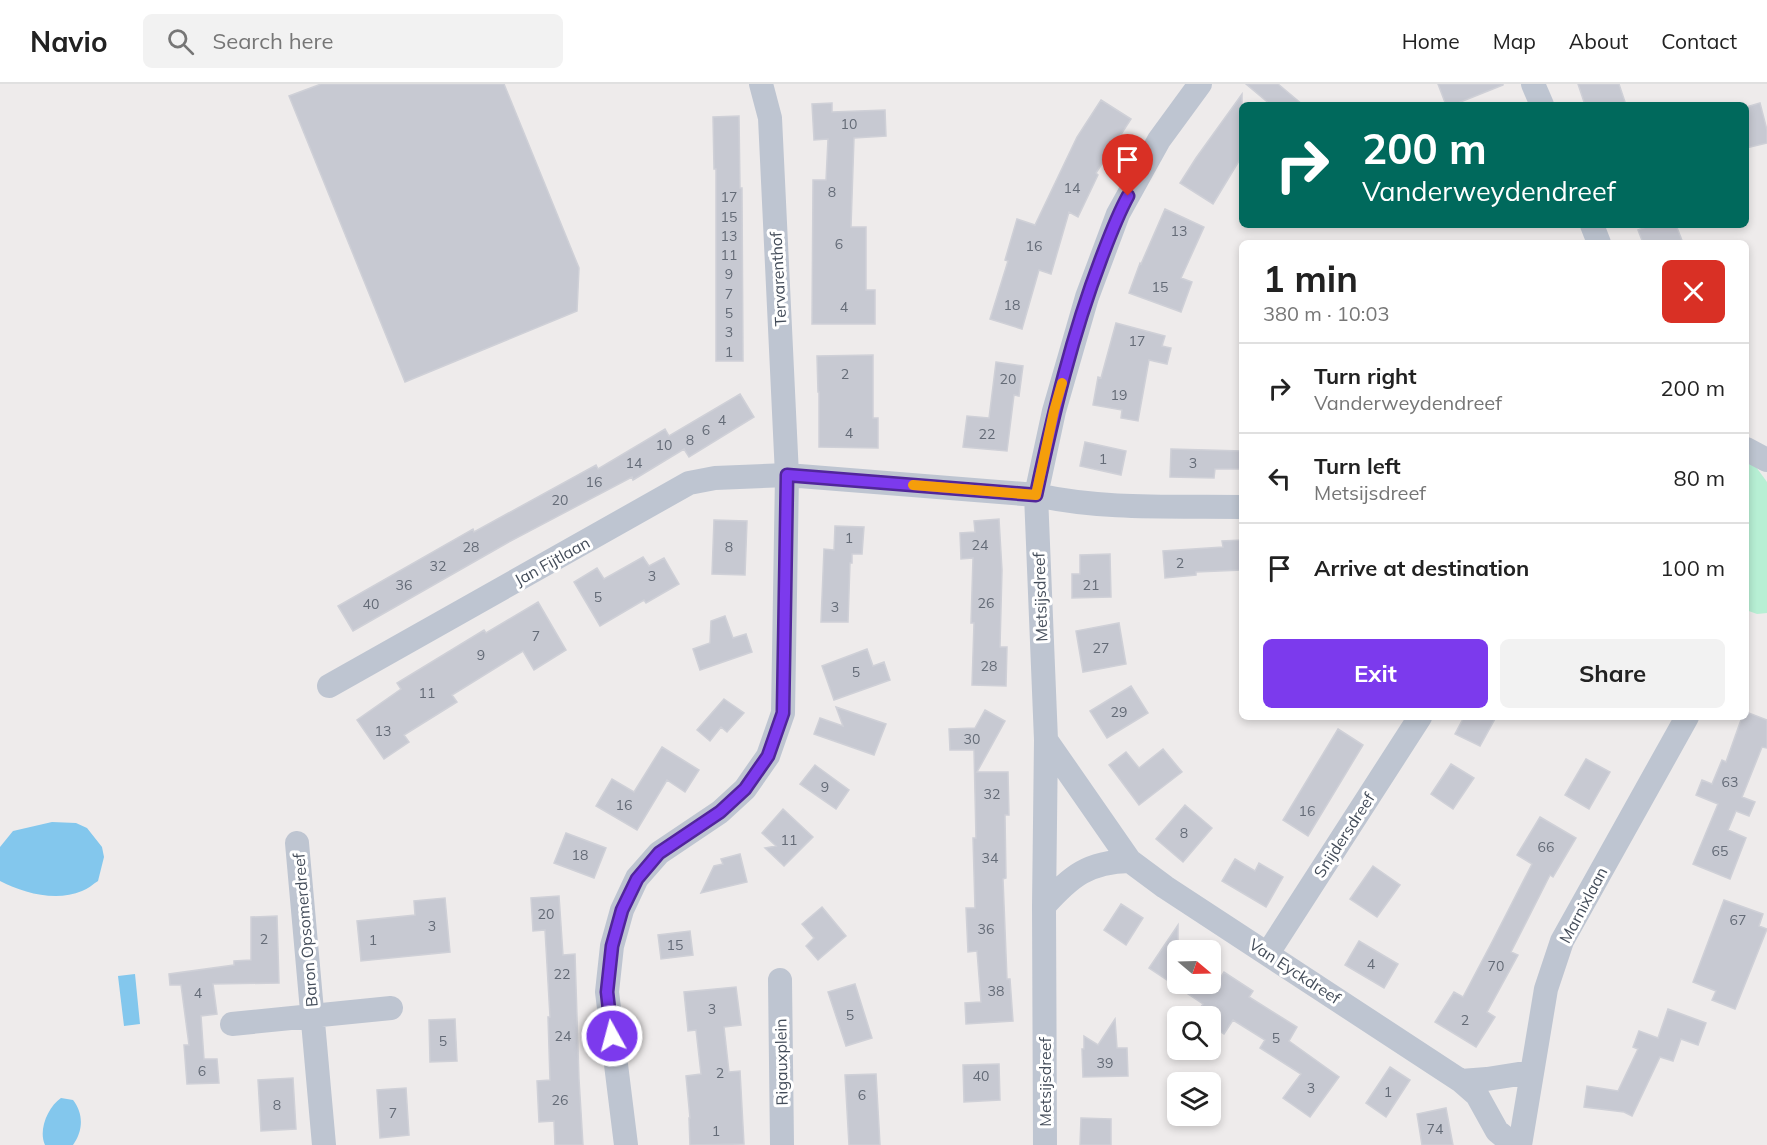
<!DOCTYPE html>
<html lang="en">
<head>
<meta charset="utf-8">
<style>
  body { margin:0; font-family:Mulish,sans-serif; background:#f2f2f2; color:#222; height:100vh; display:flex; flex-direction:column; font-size:22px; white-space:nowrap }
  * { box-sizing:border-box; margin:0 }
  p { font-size:20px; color:#767676 }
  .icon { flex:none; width:33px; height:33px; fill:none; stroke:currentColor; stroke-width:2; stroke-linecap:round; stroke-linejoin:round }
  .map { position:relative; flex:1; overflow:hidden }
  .details { position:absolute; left:1239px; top:156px; width:510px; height:480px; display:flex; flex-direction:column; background:#fff; border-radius:9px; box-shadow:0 3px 9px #0003 }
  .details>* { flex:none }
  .banner { position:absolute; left:1239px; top:18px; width:510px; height:126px; border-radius:9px; box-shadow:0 3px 9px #0003; background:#00695c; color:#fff; overflow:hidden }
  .needle { width:39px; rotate:109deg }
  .fabs { position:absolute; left:1167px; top:856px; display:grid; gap:12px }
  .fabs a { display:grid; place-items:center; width:54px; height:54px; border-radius:9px; background:#fff; box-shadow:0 3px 9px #0003; font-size:30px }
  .pin { position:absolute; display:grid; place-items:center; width:51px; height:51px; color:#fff; margin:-62px -26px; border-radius:50% 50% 50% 0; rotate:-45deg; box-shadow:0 0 6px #0007 }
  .pin .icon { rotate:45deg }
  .me { position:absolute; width:66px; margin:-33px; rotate:353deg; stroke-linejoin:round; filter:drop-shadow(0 0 4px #0008) }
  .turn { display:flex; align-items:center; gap:21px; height:126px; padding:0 24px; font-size:27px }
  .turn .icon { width:78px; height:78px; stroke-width:2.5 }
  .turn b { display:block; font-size:42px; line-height:51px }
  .round { display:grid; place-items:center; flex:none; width:63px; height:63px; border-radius:9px; background:#f2f2f2 }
  .head { display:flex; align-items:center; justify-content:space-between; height:102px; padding:0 24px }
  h1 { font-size:36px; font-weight:700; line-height:45px }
  .button { display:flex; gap:12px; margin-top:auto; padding:12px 24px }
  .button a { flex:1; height:69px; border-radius:9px; background:#7c3aed; color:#fff; font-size:24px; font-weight:700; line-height:69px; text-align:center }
  .button a+a { background:#f2f2f2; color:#222 }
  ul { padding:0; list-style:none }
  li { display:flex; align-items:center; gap:18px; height:90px; padding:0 24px; border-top:2px solid #e0e0e0 }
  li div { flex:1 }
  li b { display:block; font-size:22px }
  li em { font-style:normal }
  header { display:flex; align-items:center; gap:36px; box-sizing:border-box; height:84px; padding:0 30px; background:#fff; border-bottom:2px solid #e0e0e0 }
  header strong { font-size:28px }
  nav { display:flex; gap:33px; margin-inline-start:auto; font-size:21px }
  .search { width:420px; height:54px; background:#f2f2f2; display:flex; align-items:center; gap:15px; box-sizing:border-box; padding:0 21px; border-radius:9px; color:#767676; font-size:22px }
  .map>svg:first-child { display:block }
  .green { fill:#b7efd4 }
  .water { fill:#83c7ed }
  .building { fill:#c7c9d2; stroke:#cfd0d7; stroke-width:1.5 }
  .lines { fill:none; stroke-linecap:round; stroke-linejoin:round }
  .minor { stroke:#bec5d1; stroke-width:24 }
  .route-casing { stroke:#51269a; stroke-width:15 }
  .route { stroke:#7c3aed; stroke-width:10 }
  .slow { stroke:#f59e0b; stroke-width:10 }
  .labels { text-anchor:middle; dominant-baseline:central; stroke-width:6; stroke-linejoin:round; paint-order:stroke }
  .number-label { font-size:14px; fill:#646b77 }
  .street-label { font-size:16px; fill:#434c59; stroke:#fff }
</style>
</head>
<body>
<header>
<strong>Navio</strong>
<div class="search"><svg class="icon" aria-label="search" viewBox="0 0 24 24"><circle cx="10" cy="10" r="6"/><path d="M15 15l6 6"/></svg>Search here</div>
<nav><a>Home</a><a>Map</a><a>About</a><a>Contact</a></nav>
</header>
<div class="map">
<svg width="1767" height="1061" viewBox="0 0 1767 1061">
  <rect width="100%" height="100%" fill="#eeebeb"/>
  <path class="green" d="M1746,374l5,2 16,22v131l-10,1 -11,-4z"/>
  <path class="water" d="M52,738l24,1 11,5 15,19 2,10 -6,24c-5,3 -10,8 -16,10 -26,11 -59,2 -82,-10v-34l13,-16z
    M135,890l5,50 -16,2 -6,-50z
    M61,1014l12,2c11,14 10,31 0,45h-28c-7,-15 3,-38 16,-47z"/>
  <path class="building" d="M321,0h183l75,184 -2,43 -172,71 -116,-286z
    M1246,0h32l25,21h-32z
    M1438,0h65v1l-50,20h-7z
    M1578,0h41l7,21h-41z
    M1242,10v62l-29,48 -33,-21 16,-25z
    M1101,16l30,19 -35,54 2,2 -20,42 -9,-5 -18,62 -12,-4 -17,59 -32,-10 18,-58 -3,-1 12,-41 18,6 42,-88z
    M832,19v9l53,-2 1,26 -32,2 -3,89h15v63h9v34h-63l1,-144h13l2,-41 -14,1 -2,-36z
    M1760,19l7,27v13l-21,5v-41z
    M739,32l1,72h2l1,173h-27v-192h-2l-1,-52z
    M1165,125l39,18 -23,51 11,4 -11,30 -52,-19 11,-30 1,1z
    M1651,141h25l7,18h-40l-5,-13z
    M1116,239l49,13 -3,10 9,2 -4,16 -18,-4 -11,61 -17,-3 1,-8 -29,-5 5,-28 3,1z
    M873,271v63h5v30l-59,-1v-55h-1l-1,-36z
    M996,278l27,4 -4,30 -5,-1 -7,56 -44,-4 4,-31 22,2z
    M740,310l14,23 -65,40 -5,-8 -51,31 -1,-3 -125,66 -154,88 -15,-25 135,-77 1,3 122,-67 2,4 67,-40 4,7z
    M1085,358l41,9 -5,24 -41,-9z
    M1171,365l71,2v18h-27l-1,9 -44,-1z
    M999,435l3,51 -2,77h7l-1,39 -34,-1 2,-62h-3l2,-65 -12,1 -1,-26 15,-1 -1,-11z
    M714,436l33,1 -2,54 -33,-1z
    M835,442l29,1 -2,27h-10v9h-2l-2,59h-27l3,-73 10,1z
    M1242,456v30l-46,2v3l-31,3 -2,-27 60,-4 -1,-6z
    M1110,470l1,43 -39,1v-24h8v-19z
    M643,473l6,9 15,-8 15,26 -33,19 -2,-3 -44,26 -26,-44 23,-14 7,11z
    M538,518l28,48 -32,20 -11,-19 -71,44 5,7 -53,33 5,7 -25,17 -27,-39 44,-31 -4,-6 87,-53 2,3z
    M725,532l8,22 13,-4 6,18 -52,18 -7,-21 17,-6 1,-22z
    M1119,539l7,41 -43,8 -7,-41z
    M867,565l6,17 11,-4 6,18 -56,20 -12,-34z
    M1131,602l17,27 -41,25 -17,-27z
    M724,615l20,14 -17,19 -6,-5 -11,14 -13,-11z
    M836,623l50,17 -12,31 -60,-21 6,-16 23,8z
    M985,626l20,11 -28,51h31l1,43h-4l1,63 -3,1 4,100h3l3,42 -47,3 -1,-21 16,-1 -4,-51 -9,1 -2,-44h9l-2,-70h3l-2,-88h-24l-1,-21 26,-1z
    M1746,628l21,8v28l-5,-1 -20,50 13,5 -6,14 -13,-5 -8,19 18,8 -16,41 -37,-15 25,-60 -22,-9 6,-15 10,4 10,-24 4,2 16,-45h4z
    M1464,633h32l-16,29 -25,-12z
    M1338,645l25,16 -55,91 -25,-16z
    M662,663l37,23 -14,22 -18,-12 -30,50 -41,-24 16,-27 22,13z
    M1163,665l19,23 -43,33 -30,-40 17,-13 13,16z
    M1586,675l24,13 -21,37 -24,-14z
    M1451,680l23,14 -21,31 -22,-15z
    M815,681l34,25 -13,19 -36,-25z
    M1185,721l27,23 -29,34 -27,-23z
    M783,725l30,28 -29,29 -19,-18 11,-2 -14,-13z
    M1540,733l36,21 -23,39 -3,-2 -39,77 7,3 -31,57 8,5 -19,30 -41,-25 19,-30 9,5 29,-55 40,-78 -15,-9z
    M566,749l40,15 -12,30 -40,-15z
    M740,770l7,28 -46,11 13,-27 9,-2 -2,-5z
    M1235,775l20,12 4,-8 24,14 -17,30 -44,-26z
    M1373,782l27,19 -23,32 -27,-18z
    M559,812l4,59 12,-1 4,125 4,66h-28l-1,-24 -15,1 -2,-41 13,-1 -2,-63h2l-5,-87 -12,1 -2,-33z
    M445,814l5,54 -89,9 -4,-40 58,-6 -1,-14z
    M1724,816l39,14 -4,12 8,3 -32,80 -23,-9 4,-9 -23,-9z
    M1121,820l22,14 -17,27 -22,-15z
    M822,823l24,29 -28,24 -12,-14 8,-8 -12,-14z
    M277,832l2,67 -66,1 4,30 -16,2 3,43h13l2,24 -32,1 -3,-39h5l-8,-60h-11l-1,-11 65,-9v-4l17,-1v-43z
    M1178,841v59h38l8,-12 29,19 -4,6 48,30 -8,14 50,36 -29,40 -27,-19 18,-24 -41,-26 5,-8 -32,-20 -9,14 -14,-9v-8h-16l9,-13 -54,-36z
    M690,847l3,24 -32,4 -3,-24z
    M1359,857l39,23 -14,24 -39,-23z
    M855,900l17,54 -26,8 -18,-54z
    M736,903l5,38 -17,2 5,45 11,-1 4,73 -54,1 -1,-27h1l-4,-42 15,-2 -5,-44 -8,1 -4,-39z
    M1668,925l38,14 -8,22 -17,-6 -8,22 -13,-4 -28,59 -8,-4 -40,-5 3,-21 31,5 20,-42 -5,-2 6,-16 19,7z
    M455,935l2,42 -27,1 -1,-42z
    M1115,935l2,29h10l1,28 -45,1 -1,-28h2v-13l14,9z
    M999,980l1,36 -36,2 -1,-37z
    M1390,983l20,13 -24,37 -20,-14z
    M876,990l4,71h-31l-4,-70z
    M293,994l3,51 -35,2 -3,-51z
    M406,1004l3,47 -29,3 -3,-48z
    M1446,1024l7,37h-31l-5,-31z
    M1081,1034l30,1v26h-31z"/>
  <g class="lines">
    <path class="minor" d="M1533,0l9,21
      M1592,141l7,18
      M1746,365l21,11
      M329,602l360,-203 26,-5 72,-3 -17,-357 -9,-34
      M1046,656l84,121 35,26 296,194 16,14 20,36 17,14
      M297,759l27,302
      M1044,822c27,-30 44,-44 86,-45
      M1268,869l152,-236
      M780,896l2,165
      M232,940l159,-16
      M1461,997l26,-2 45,-7
      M626,1061l-19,-153 5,-46 10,-36 15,-32 22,-25 61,-41 25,-23 23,-33 15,-43 4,-238 249,20c67,15 138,11 206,12
      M1045,1061l-1,-239 2,-166 -10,-245 18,-84 33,-114 31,-83 41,-74 41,-56
      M1520,1061l26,-156 16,-48 125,-224"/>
  </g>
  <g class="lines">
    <defs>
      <path id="route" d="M612,952l-5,-44 5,-46 10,-36 15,-31 22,-26 61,-41 25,-23 23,-33 15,-43 4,-238 249,20c17,-80 36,-160 65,-236 8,-21 16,-43 27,-63"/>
    </defs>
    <use href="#route" class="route-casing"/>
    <use href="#route" class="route"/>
    <path class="slow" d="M913,401l123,10 18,-84 8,-28"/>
  </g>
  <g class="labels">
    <g class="number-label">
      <text x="849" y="40">10</text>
      <text x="1072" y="104">14</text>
      <text x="832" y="108">8</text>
      <text x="729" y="113">17</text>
      <text x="729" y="133">15</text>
      <text x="1179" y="147">13</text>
      <text x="729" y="152">13</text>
      <text x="839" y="160">6</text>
      <text x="1034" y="162">16</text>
      <text x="729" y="171">11</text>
      <text x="729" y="190">9</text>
      <text x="1160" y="203">15</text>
      <text x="729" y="210">7</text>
      <text x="1012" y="221">18</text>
      <text x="844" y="223">4</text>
      <text x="729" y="229">5</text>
      <text x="729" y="248">3</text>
      <text x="1137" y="257">17</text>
      <text x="729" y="268">1</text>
      <text x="845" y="290">2</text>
      <text x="1008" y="295">20</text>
      <text x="1119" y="311">19</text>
      <text x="722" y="336">4</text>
      <text x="706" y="346">6</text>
      <text x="849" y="349">4</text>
      <text x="987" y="350">22</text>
      <text x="690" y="356">8</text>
      <text x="664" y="361">10</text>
      <text x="1103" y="375">1</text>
      <text x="634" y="379">14</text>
      <text x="1193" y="379">3</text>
      <text x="594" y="398">16</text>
      <text x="560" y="416">20</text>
      <text x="849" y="454">1</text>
      <text x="980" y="461">24</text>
      <text x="471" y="463">28</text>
      <text x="729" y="463">8</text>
      <text x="1180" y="479">2</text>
      <text x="438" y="482">32</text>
      <text x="652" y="492">3</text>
      <text x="404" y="501">36</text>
      <text x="1091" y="501">21</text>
      <text x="598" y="513">5</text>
      <text x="986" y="519">26</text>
      <text x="371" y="520">40</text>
      <text x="835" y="523">3</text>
      <text x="536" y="552">7</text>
      <text x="1101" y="564">27</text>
      <text x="481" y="571">9</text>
      <text x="989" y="582">28</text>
      <text x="856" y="588">5</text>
      <text x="427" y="609">11</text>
      <text x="1119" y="628">29</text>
      <text x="383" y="647">13</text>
      <text x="972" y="655">30</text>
      <text x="1730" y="698">63</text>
      <text x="825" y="703">9</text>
      <text x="992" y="710">32</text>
      <text x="624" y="721">16</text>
      <text x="1307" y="727">16</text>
      <text x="1184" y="749">8</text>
      <text x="789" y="756">11</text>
      <text x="1546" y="763">66</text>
      <text x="1720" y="767">65</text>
      <text x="580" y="771">18</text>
      <text x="990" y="774">34</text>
      <text x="546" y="830">20</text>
      <text x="1738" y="836">67</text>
      <text x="432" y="842">3</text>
      <text x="986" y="845">36</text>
      <text x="264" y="855">2</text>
      <text x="373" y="856">1</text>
      <text x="675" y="861">15</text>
      <text x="1371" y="880">4</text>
      <text x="1496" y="882">70</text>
      <text x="562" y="890">22</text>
      <text x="996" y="907">38</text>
      <text x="198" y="909">4</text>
      <text x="712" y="925">3</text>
      <text x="850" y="931">5</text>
      <text x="1465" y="936">2</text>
      <text x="563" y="952">24</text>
      <text x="1276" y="954">5</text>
      <text x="443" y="957">5</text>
      <text x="1105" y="979">39</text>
      <text x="202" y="987">6</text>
      <text x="720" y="989">2</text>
      <text x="981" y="992">40</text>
      <text x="1311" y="1004">3</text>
      <text x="1388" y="1008">1</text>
      <text x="862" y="1011">6</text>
      <text x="560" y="1016">26</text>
      <text x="277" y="1021">8</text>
      <text x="393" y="1029">7</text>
      <text x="1435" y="1045">74</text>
      <text x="716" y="1047">1</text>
    </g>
    <g class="street-label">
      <text transform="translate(778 195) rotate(-93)">Tervarenthof</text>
      <text transform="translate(552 477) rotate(-29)">Jan Fijtlaan</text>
      <text transform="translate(1040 513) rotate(-92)">Metsijsdreef</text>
      <text transform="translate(1344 751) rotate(-57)">Snijdersdreef</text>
      <text transform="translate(1583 821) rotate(-62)">Marnixlaan</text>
      <text transform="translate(305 846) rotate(-95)">Baron Opsomerdreef</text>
      <text transform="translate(1295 887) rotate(33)">Van Eyckdreef</text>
      <text transform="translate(781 978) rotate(-91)">Rigauxplein</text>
      <text transform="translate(1045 998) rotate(-90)">Metsijsdreef</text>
    </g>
  </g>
</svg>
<div class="fabs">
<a><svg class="needle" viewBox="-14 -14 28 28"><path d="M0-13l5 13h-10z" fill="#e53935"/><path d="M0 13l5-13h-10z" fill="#767676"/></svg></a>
<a><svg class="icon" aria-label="search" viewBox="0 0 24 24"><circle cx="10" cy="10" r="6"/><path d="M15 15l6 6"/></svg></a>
<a><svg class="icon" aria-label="layers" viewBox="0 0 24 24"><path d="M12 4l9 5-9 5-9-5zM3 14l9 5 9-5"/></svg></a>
</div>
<div class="pin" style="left:1128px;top:112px;background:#d93025"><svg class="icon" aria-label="arrive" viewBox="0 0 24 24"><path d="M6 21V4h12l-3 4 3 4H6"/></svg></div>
<svg class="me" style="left:612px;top:952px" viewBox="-20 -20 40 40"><circle r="17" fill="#7c3aed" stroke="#fff" stroke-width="3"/><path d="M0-11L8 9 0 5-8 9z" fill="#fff"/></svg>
<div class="banner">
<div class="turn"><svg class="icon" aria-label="right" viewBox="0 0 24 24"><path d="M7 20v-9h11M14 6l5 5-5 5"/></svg><div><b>200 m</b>Vanderweydendreef</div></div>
</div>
<section class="details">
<div class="head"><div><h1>1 min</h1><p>380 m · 10:03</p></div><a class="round" style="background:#d93025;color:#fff"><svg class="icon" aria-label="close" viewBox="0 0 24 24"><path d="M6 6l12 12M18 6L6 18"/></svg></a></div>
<ul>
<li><svg class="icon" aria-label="right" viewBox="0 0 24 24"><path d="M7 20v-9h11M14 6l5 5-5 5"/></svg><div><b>Turn right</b><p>Vanderweydendreef</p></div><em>200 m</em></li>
<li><svg class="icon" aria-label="left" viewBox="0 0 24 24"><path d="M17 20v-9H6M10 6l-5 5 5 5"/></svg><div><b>Turn left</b><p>Metsijsdreef</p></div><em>80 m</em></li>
<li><svg class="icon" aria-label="arrive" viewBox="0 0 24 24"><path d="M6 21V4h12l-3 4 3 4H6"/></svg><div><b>Arrive at destination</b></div><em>100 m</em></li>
</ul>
<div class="button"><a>Exit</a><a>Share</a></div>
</section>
</div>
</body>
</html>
